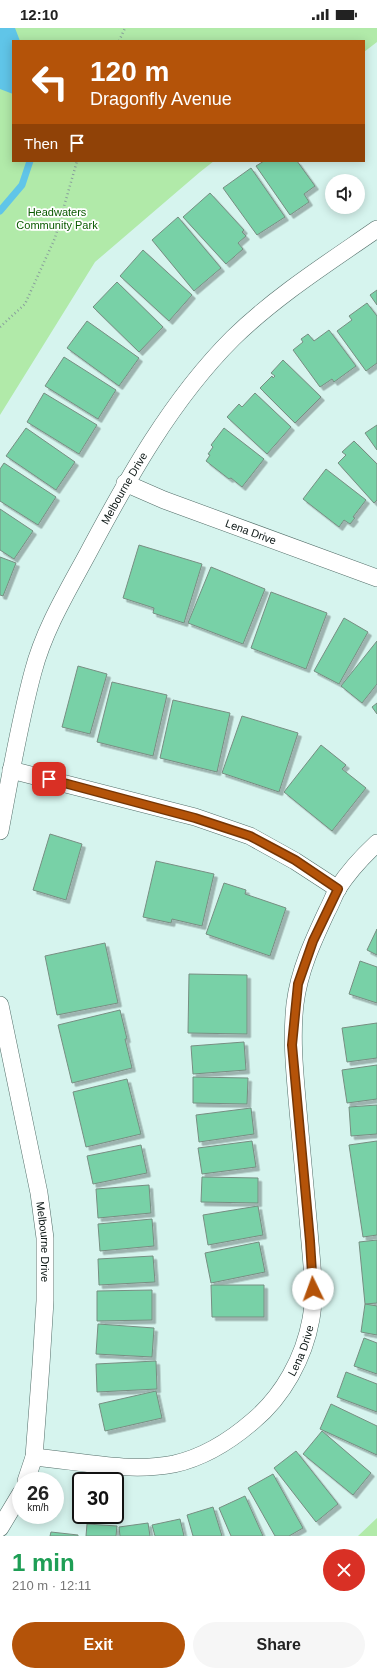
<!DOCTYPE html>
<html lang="en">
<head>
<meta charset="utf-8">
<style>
  body { margin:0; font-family:Helvetica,sans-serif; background:#f6f6f6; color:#222; height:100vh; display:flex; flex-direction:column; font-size:15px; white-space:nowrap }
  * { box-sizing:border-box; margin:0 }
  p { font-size:13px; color:#767676 }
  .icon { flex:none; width:22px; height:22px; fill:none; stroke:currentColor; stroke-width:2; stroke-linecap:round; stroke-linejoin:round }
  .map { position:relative; height:1508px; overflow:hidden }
  .sheet { display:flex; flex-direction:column; background:#fff; flex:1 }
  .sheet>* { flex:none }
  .guide { position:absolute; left:12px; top:12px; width:353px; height:122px; border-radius:0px; box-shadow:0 2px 10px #0003; background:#b45309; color:#fff; overflow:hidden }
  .tools { position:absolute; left:325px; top:146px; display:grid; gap:8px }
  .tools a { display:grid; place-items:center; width:40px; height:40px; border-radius:50%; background:#fff; box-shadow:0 2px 10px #0003; font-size:20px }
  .speed { position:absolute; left:12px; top:1444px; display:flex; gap:8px; font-size:20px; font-weight:700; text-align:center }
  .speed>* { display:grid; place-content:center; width:52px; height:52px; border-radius:50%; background:#fff; box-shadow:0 2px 10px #0003; line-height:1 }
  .speed small { font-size:10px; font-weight:400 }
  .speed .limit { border:2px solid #111; border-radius:6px; background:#fff; color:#111 }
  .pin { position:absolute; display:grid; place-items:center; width:34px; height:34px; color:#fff; margin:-17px; border-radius:8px; box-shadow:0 2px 6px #0006 }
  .me { position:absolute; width:44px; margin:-22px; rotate:357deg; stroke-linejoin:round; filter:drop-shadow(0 0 3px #0008) }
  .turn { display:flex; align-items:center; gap:14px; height:84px; padding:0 12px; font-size:18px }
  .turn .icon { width:52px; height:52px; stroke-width:2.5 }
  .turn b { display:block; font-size:28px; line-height:34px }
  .then { display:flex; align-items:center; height:38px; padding:0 12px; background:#0003; gap:8px; font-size:15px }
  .round { display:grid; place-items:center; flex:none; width:42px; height:42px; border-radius:21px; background:#f6f6f6 }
  .headline { display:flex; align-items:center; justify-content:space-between; height:68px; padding:0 12px }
  h1 { font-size:24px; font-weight:700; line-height:30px; color:#1e9e55 }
  .action { display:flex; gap:8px; margin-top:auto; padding:8px 12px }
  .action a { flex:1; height:46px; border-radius:24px; background:#b45309; color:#fff; font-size:16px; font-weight:700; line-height:46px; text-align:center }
  .action a+a { background:#f6f6f6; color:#222 }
  .status { display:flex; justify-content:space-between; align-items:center; height:28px; padding:0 20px; background:#fff; direction:ltr }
  .status svg { height:11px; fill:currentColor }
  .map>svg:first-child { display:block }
  .green { fill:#b1eaa9 }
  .water { fill:#60c5e8 }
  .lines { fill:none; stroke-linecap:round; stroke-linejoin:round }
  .stream { stroke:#60c5e8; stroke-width:7 }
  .building { fill:#78d1a7; stroke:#778e82; filter:url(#shadow) }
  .street-casing { stroke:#536e69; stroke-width:18 }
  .path { stroke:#89a09c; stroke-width:2.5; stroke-dasharray:1 3; stroke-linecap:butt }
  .street { stroke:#fff; stroke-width:17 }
  .route-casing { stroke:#753606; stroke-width:10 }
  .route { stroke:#b45309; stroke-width:7 }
  .labels { text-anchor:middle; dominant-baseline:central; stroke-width:3.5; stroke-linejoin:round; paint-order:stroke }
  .park-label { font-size:11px; fill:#0a5a00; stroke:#fff }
  .street-label { font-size:11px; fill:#0c1715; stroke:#fff }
</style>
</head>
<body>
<div class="status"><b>12:10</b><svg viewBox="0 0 49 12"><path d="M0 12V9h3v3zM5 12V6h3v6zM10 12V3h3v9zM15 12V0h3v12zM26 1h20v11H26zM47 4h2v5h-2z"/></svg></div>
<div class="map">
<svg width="377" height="1508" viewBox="0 0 377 1508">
  <defs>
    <filter id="shadow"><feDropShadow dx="3.5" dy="3.5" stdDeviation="0" flood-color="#0004"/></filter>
  </defs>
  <rect width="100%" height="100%" fill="#d6f4ee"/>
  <path class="green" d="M0,0h377v14l-13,10v-11h-351v120h201l-14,11 -105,90 -95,153z
    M377,1490v18h-19z"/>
  <path class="water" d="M0,0h15l5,13h-7v53l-13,-5z"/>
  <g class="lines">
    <path class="stream" d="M0,183l22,-26 8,-24"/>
  </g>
  <path class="building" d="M264,133h33l18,25 -11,8 5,8 -19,13 -34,-49z
    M251,140l34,49 -28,18 -34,-47z
    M210,165l34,37 -2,2 4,4 -8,7 5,6 -17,15 -43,-47z
    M178,189l43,51 -27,23 -42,-51z
    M143,222l49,45 -23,26 -49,-45z
    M117,254l46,45 -24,25 -46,-45z
    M377,262v15l-7,-10z
    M367,275l10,13v47l-11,8 -29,-40 15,-11 -3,-4z
    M87,293l52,37 -20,28 -52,-38z
    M329,302l27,36 -22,16 -2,-3 -12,8 -27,-37 10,-8 -2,-3 7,-5 6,7z
    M64,329l52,33 -18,29 -53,-33z
    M283,332l38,37 -26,26 -35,-35 12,-12 1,2 2,-2 -4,-3z
    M44,365l53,32 -18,29 -52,-32z
    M255,365l36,34 -24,27 -40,-37 12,-13 3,3z
    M377,397v25l-12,-17z
    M26,400l49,34 -19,28 -50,-34z
    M224,400l40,31 -22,28 -11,-9 -2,1 -23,-18 4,-6 -2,-1 5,-7 -2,-2z
    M354,413l23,23v36l-3,3 -36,-40 8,-8 -4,-3z
    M4,435l52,34 -18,28 -38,-24v-32z
    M326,441l40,31 -13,17 2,1 -5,6 -6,-4 -5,7 -36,-28z
    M0,481l33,22 -19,28 -14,-9z
    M139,517l63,19 -18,59 -31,-10 1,-5 -31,-10z
    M0,529l16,6 -13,33 -3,-1z
    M211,539l54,22 -22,55 -55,-21z
    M271,564l56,21 -21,56 -55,-21z
    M344,590l24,14 -29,52 -25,-13z
    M377,613v43l-15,19 -21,-17z
    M78,638l29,8 -17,60 -28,-7z
    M112,654l55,13 -14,61 -56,-14z
    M173,672l57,13 -13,59 -57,-14z
    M377,675v11l-5,-7z
    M242,688l56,17 -19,59 -57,-19z
    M321,717l25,20 -4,4 24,19 -34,43 -48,-39z
    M50,806l32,10 -16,56 -33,-10z
    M156,833l58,13 -12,52 -30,-7 -1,4 -28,-6z
    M224,855l22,7 -1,4 41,14 -16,48 -64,-22z
    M377,901v26l-10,-5z
    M105,915l13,60 -61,12 -12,-59z
    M360,933l17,6v36l-28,-9z
    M189,946l58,1v59l-59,-1z
    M120,982l7,29h-2l7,29 -60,15 -14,-58z
    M377,995v35l-30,4 -5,-34z
    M244,1014l2,28 -53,4 -2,-28z
    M377,1037v34l-30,4 -5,-33z
    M193,1049l55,1 -1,26 -54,-1z
    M127,1051l14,55 -55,13 -13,-55z
    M377,1077v29l-26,2 -2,-29z
    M251,1080l3,26 -55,8 -3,-27z
    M252,1113l4,26 -54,7 -4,-26z
    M377,1113v94l-14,2 -14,-92z
    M141,1117l6,28 -54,11 -6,-28z
    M202,1149l56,1v25l-57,-1z
    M149,1157l2,28 -53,5 -2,-29z
    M258,1178l5,29 -55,10 -5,-30z
    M152,1191l2,27 -54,5 -2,-27z
    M377,1212v63l-12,1 -6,-62z
    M259,1214l6,30 -54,11 -6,-30z
    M153,1228l2,26 -56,3 -1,-26z
    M211,1257h53v32h-52z
    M152,1262v30l-55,1v-30z
    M365,1276l12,2v29l-16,-3z
    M98,1296l56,4 -2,29 -56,-3z
    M364,1310l13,5v31l-23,-8z
    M156,1333l1,28 -60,3 -1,-28z
    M346,1344l31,12v28l-40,-15z
    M156,1363l6,27 -57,13 -6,-27z
    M331,1376l46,22v29l-57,-26z
    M322,1403l49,42 -18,22 -50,-41z
    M296,1423l42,53 -22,18 -42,-54z
    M273,1446l30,54 -14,8h-14l-27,-48z
    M245,1468l18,40h-32l-12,-28z
    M213,1479l9,29h-29l-6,-21z
    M180,1491l4,17h-29l-3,-11z
    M148,1495l2,13h-30l-1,-9z
    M87,1496l30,2 -1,10h-30z
    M51,1504l27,3v1h-28z"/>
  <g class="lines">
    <defs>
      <g id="street">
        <path id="s1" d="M125,455l39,17 213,78"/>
        <path d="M11,742l184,47 55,19 45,25 43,28"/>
        <path id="s2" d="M0,803c10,-53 19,-107 33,-159 11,-42 34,-80 54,-117 41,-77 84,-155 146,-217 43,-42 95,-75 144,-109"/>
        <path id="s3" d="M0,977l39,188 6,45v63l-4,64 -7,92 -8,24"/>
        <path id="s4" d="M34,1429c46,4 94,16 140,7 31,-7 56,-23 79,-43 30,-25 51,-63 58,-102 5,-28 0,-61 -2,-89 -4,-40 -7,-80 -11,-120 -3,-35 -7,-70 -3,-106 4,-33 18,-63 32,-93 4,-7 7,-16 11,-23 11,-17 25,-32 39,-45"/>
        <path d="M0,1500l21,-35"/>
      </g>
    </defs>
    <use href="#street" class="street-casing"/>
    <path class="path" d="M119,13l6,-13
      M0,299l25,-23 30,-66 22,-77"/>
    <use href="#street" class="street"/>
  </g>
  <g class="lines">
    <defs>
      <path id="route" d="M49,751l146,39 55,18 45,24 43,29 -25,52 -15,43 -6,61 18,196 3,48"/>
    </defs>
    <use href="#route" class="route-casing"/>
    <use href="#route" class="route"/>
  </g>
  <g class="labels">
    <g class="park-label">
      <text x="57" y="184">Headwaters<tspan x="57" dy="13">Community Park</tspan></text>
    </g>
    <g class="street-label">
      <text stroke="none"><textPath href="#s2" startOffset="368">Melbourne Drive</textPath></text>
      <text stroke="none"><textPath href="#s1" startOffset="135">Lena Drive</textPath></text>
      <text stroke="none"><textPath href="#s3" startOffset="241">Melbourne Drive</textPath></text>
      <text stroke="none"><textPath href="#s4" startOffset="318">Lena Drive</textPath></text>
    </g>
  </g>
</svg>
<div class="tools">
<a><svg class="icon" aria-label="sound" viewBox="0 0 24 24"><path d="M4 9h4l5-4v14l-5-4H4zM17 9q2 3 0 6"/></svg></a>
</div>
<div class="speed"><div>26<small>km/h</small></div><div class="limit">30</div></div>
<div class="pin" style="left:49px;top:751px;background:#d93025"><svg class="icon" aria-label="arrive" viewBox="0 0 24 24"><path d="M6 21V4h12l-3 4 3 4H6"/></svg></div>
<svg class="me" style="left:313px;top:1261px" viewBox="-20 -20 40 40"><circle r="19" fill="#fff"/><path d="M0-13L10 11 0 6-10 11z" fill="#b45309"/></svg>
<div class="guide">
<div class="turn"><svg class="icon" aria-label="left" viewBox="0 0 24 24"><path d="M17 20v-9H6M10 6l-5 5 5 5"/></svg><div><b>120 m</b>Dragonfly Avenue</div></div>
<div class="then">Then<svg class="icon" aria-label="arrive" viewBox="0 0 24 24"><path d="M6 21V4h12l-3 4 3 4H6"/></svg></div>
</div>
</div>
<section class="sheet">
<div class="headline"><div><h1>1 min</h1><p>210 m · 12:11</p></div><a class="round" style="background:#d93025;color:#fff"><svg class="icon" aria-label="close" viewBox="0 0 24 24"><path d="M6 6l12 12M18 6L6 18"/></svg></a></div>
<div class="action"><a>Exit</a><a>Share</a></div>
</section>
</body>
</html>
